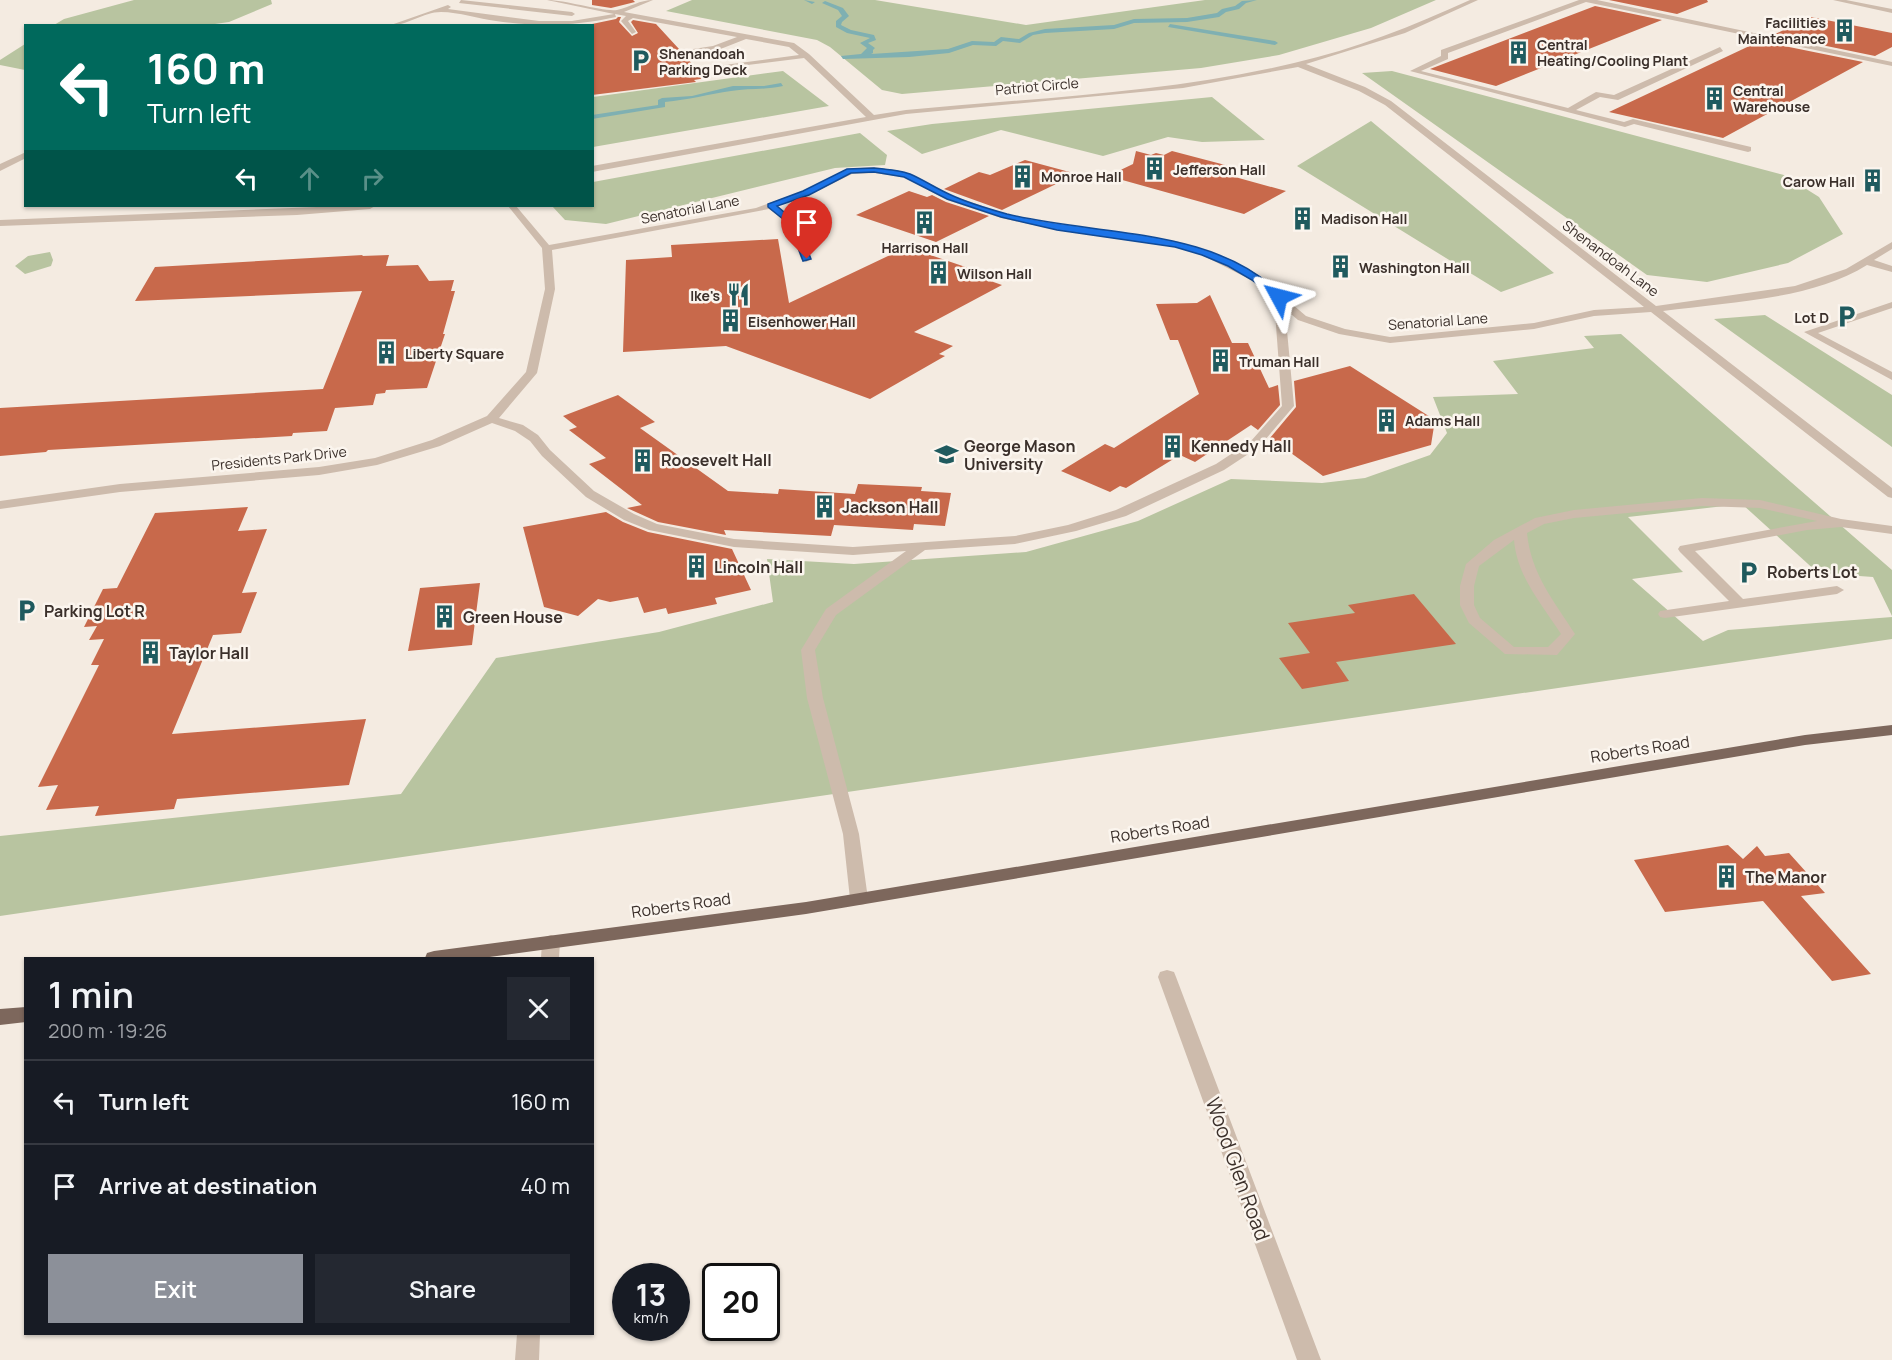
<!DOCTYPE html>
<html lang="en">
<head>
<meta charset="utf-8">
<style>
  body { margin:0; font-family:Manrope,sans-serif; background:#242831; color:#f1f3f6; height:100vh; display:flex; flex-direction:column; font-size:22px; white-space:nowrap }
  * { box-sizing:border-box; margin:0 }
  p { font-size:20px; color:#9ea1a6 }
  .icon { flex:none; width:33px; height:33px; fill:none; stroke:currentColor; stroke-width:2; stroke-linecap:round; stroke-linejoin:round }
  .map { position:relative; flex:1; overflow:hidden }
  .details { position:absolute; left:24px; top:957px; width:570px; height:378px; display:flex; flex-direction:column; background:#171b24; border-radius:0px; box-shadow:0 2px 4px #0004 }
  .details>* { flex:none }
  .top-card { position:absolute; left:24px; top:24px; width:570px; height:183px; border-radius:0px; box-shadow:0 2px 4px #0004; background:#00695c; color:#fff; overflow:hidden }
  .speed { position:absolute; left:612px; top:1263px; display:flex; gap:12px; font-size:30px; font-weight:700; text-align:center }
  .speed>* { display:grid; place-content:center; width:78px; height:78px; border-radius:50%; background:#171b24; box-shadow:0 2px 4px #0004; line-height:1 }
  .speed small { font-size:15px; font-weight:400 }
  .speed .limit { border:3px solid #111; border-radius:9px; background:#fff; color:#111 }
  .pin { position:absolute; display:grid; place-items:center; width:51px; height:51px; color:#fff; margin:-62px -26px; border-radius:50% 50% 50% 0; rotate:-45deg; box-shadow:0 0 6px #0007 }
  .pin .icon { rotate:45deg }
  .me { position:absolute; width:66px; margin:-33px; rotate:308deg; stroke-linejoin:round; filter:drop-shadow(0 0 4px #0008) }
  .turn { display:flex; align-items:center; gap:21px; height:126px; padding:0 24px; font-size:27px }
  .turn .icon { width:78px; height:78px; stroke-width:2.5 }
  .turn b { display:block; font-size:42px; line-height:51px }
  .lanes { display:flex; align-items:center; height:57px; padding:0 24px; background:#0003; justify-content:center; gap:30px; direction:ltr }
  .lanes .off { opacity:.35 }
  .round { display:grid; place-items:center; flex:none; width:63px; height:63px; border-radius:0px; background:#242831 }
  .overview { display:flex; align-items:center; justify-content:space-between; height:102px; padding:0 24px }
  h1 { font-size:36px; font-weight:600; line-height:45px }
  .primary-button { display:flex; gap:12px; margin-top:auto; padding:12px 24px }
  .primary-button a { flex:1; height:69px; border-radius:0px; background:#8c9099; color:#fff; font-size:24px; font-weight:600; line-height:69px; text-align:center }
  .primary-button a+a { background:#242831; color:#f1f3f6 }
  ul { padding:0; list-style:none }
  li { display:flex; align-items:center; gap:18px; height:84px; padding:0 24px; border-top:2px solid #363941 }
  li div { flex:1 }
  li b { display:block; font-size:22px }
  li em { font-style:normal }
  .map>svg:first-child { display:block }
  .green { fill:#b8c4a0 }
  .lines { fill:none; stroke-linecap:round; stroke-linejoin:round }
  .stream { fill:#7fb0b2; fill-rule:evenodd }
  .building { fill:#c8694b }
  .minor { fill:#cdbbac; fill-rule:evenodd }
  .major { fill:#7d675c; fill-rule:evenodd }
  .route { fill:#1a73e8; stroke:#114b97; stroke-width:1.5 }
  .labels { text-anchor:middle; dominant-baseline:central; stroke-width:5; stroke-linejoin:round; paint-order:stroke }
  .far-poi-label { font-size:14px; font-weight:bold; fill:#3b302b; stroke:#fbf5ee; text-anchor:start }
  .far-street-label { font-size:14px; fill:#3b302b; stroke:#fbf5ee }
  .poi-label { font-size:16px; font-weight:bold; fill:#3b302b; stroke:#fbf5ee; text-anchor:start }
  .street-label { font-size:16px; fill:#3b302b; stroke:#fbf5ee }
  .near-street-label { font-size:20px; fill:#3b302b; stroke:#fbf5ee }
</style>
</head>
<body>
<div class="map">
<svg width="1892" height="1360" viewBox="0 0 1892 1360">
  <rect width="100%" height="100%" fill="#f4ebe1"/>
  <path class="green" d="M134,0h137l1,4 -43,18 -21,3h-154l10,-6z
    M692,0h183l151,25 179,-25h231l-65,28 -92,27 -78,13 -299,26 -20,-4 -52,-43 -13,-7 -151,-29z
    M25,44v26l-25,-5v-5z
    M783,71l46,35 -236,41v-50z
    M1392,71l392,104 35,22 24,37 -55,29 -81,19 -60,-7 -285,-202z
    M1212,97l53,43 -63,2 -34,-5 -65,19 -102,-26 -79,24 -35,-23 45,-7z
    M1371,121l183,152 -53,19 -204,-126z
    M860,133l27,22 -2,10 -50,3 -229,56 -41,-4 -13,-14h40l1,-24z
    M50,252l3,8 -2,6 -26,8 -10,-8 13,-10z
    M1765,315l127,80v52l-178,-128z
    M1621,334l271,236v46l-19,-39 -55,-4 -76,-69 -114,13 55,55 -51,7 71,62 25,-11 164,-13v22l-1892,277v-80l401,-42 95,-136 163,-26 114,-30 -6,-43 87,5 172,-12 112,-31 93,-42 91,4 43,-5 65,-23 17,-22 -14,-36 85,-3 -25,-33 101,-13 -10,-12z"/>
  <g class="lines">
    <path class="stream" d="M804,0l11,2 -3,2z
      M1257,0l-11,3 -7,6 -13,3 -7,5 -32,5 -53,1 -20,6 -69,4 -12,2 -13,8 -17,-2 -7,5 -23,-1 -24,8 -40,4 -66,2 -2,-3 20,-2 6,-6 -7,-5 10,-5 -23,-5 -11,-6v-6l6,-5 -4,-6 -16,-7 3,-2 18,7 6,8 -7,6 -1,3 10,5 23,5 2,5 -8,3 7,5 -2,2v3l-2,1 77,-5 24,-8 22,1 7,-5 18,2 10,-6 16,-4 69,-4 20,-6 53,-1 30,-5 5,-4 13,-3 7,-5z
      M1170,24l105,17 3,2 -3,2 -107,-18z
      M781,83l2,3c-17,4 -35,2 -52,5 -22,3 -43,9 -66,11v5l-73,12v-4l66,-10v-5l4,-2 30,-2 41,-10h31z"/>
  </g>
  <path class="building" d="M592,0h41l2,2 -24,6 -19,-3z
    M1609,0h98l1,2 -31,12z
    M1595,6l67,14 -166,66 -66,-17z
    M618,17h3l-2,5 13,14 6,-3 -7,-11 2,-2 23,4 23,25 -1,2 3,5 5,1 9,10 -3,1 1,3 8,2 5,5 -12,2 2,2 -104,13v-71l24,-5z
    M1811,17l81,16v14l-17,9 -102,-21z
    M1760,41l103,21 -140,76 -114,-26z
    M1136,151l15,4 5,-2 8,2 8,-4 57,15 -12,6 69,19 -42,23 -136,-38 25,-12z
    M1025,160l52,14 -75,36 -58,-21 35,-17 11,3z
    M909,191l18,6 5,-2 14,7 43,14 -53,26 -80,-27z
    M778,239l11,64 118,-56 76,26 -7,3 26,9 -88,47 39,14 -14,8 6,2 -75,43 -144,-53 -103,6 3,-92 46,-3 -1,-12z
    M363,255l-1,1 27,-1 -3,11 32,-1 11,16 25,-1 -3,11h4l-12,43h2l-18,54 -41,2 -1,3 -9,1 -3,11 -38,3 -8,23 -34,2 -1,3 -244,14 -2,2 -46,4v-48l323,-19 39,-98 -227,10 20,-34z
    M1210,295l22,48h16l21,45 9,-3 2,20 -22,25 -7,-5 -56,37 -15,-7 -54,33 -6,-2 -10,6 -49,-21 44,-27 9,4 85,-54 -21,-54h-8l-14,-36 41,-1z
    M1350,366l85,54 -4,25 -108,31 -53,-38 26,-31 -2,-26z
    M618,395l37,27 -15,6 88,63 50,3 1,-5 76,5 3,-10 64,3 -1,4 30,2 -6,33 -31,-2 -1,6 -79,-5 -3,11 -107,-6 2,5 -68,-13 -31,-14 15,-3 -53,-41 17,-6 -37,-28 8,-3 -14,-11z
    M248,507l-10,24 29,-2 -25,64 15,-1 -16,41 -28,2 -41,99 194,-15 -17,66 -172,14 -3,10 -79,7 4,-10 -53,4 12,-25 -20,2 61,-122h-8l13,-26 -15,1 8,-14 -13,1 19,-38 14,-1 38,-75z
    M606,512l17,10 25,10 84,17 19,41 -36,8 2,6 -49,10 -2,-6 -22,5 -6,-16 -28,5 -12,-3 -20,17 -34,-9 -21,-80z
    M480,583l-8,62 -64,6 12,-63z
    M1414,594l42,50 -120,18 13,19 -47,8 -23,-31 31,-5 -22,-30 67,-10 -7,-8z
    M1728,845l15,14 14,-13 8,10 24,-3 36,40 -24,3 70,78 -39,7 -69,-80 -98,11 -31,-52z"/>
  <g class="lines">
    <path class="minor" d="M461,0l111,12 3,2 -3,2 -113,-13z
      M547,0c19,0 56,12 70,10 13,-3 23,-10 36,-10l-29,12 170,31 15,11 65,61 32,-5c129,-12 262,-17 388,-47 61,-14 119,-37 176,-63h8l-73,33 -99,31 59,23 26,14 265,205 139,-20 51,-17 46,-27v7l-18,11 18,6v6l-25,-7c-56,35 -139,37 -204,46l229,177v10l-4,-1 -237,-185 -57,4 -60,13 -144,14 -51,-9 -41,-14 -13,-11 9,97 -35,41 -35,23 -98,46 -50,15 -61,13 -90,6 -89,65 -21,35 8,48 36,136 9,65 -3,5 -6,1 -6,-1 -3,-5 -7,-65 -36,-136 -6,-48 25,-41 80,-58 -53,4 -119,-8 -85,-17 -25,-10 -38,-23 -44,-41 -12,-15 -15,-10 -23,-8 -52,23 -63,19 -58,10 -199,17 -120,17v-8l120,-17 199,-17 56,-9 57,-18 55,-24 39,-44 19,-83 -3,-41 -34,-42h8l33,39 207,-37 47,-17 44,-22 27,-2 35,6 44,23 53,18 51,10 119,17 32,10 51,25 47,40 39,13 45,8 144,-14 60,-13 50,-3 -259,-202 -26,-14 -61,-24 -115,21 -277,26 -314,58v-6l274,-49 -62,-59 -106,13 -4,-2 105,-14 -10,-8 -43,-8 -28,11 -35,5 -3,-4 33,-5 24,-9 -104,-19 -5,3 8,11 -4,2 -11,-13 5,-5 -11,-2 1,3c-40,9 -78,10 -120,4 -17,-2 -37,-9 -55,-9 -18,0 -34,14 -53,14l60,-21 3,2 -3,2 91,12h33l42,-7zM874,173l30,4 43,23 54,18 56,12 118,17 27,8 49,25 23,19 8,107 -31,35 -35,23 -100,46 -48,15 -53,11 -162,11 -119,-8 -77,-15 -23,-10 -40,-23 -44,-41 -12,-15 -15,-10 -24,-7 38,-45 18,-84 -3,-39 217,-41 20,15 12,35 5,3 5,-3 -13,-36 -21,-17 32,-11 43,-21z
      M1579,0h18l295,62v4l-306,-64 -138,51v6l-27,12 147,37 28,-16 18,3 106,-48 3,4 -105,49 -18,-3 -24,13 48,12 9,-3 118,28v4l-3,1 -114,-28 -9,3 -215,-56 31,-15v-6z
      M1833,0h13l46,9v4z
      M26,152v6l-26,13v-7z
      M342,206h33l-5,3 -73,6 -297,11v-6z
      M1892,302v6l-74,25 74,39v8l-88,-48z
      M1702,498l58,2 81,19 51,7v8l-51,-7 -34,3 -112,21 48,48 94,-13 7,4 -7,4 -172,24 -5,-1 -2,-3 2,-3 69,-10 -49,-49 -2,-3 2,-3 137,-25 -57,-13 -58,-2 -128,12 -30,6 -17,9c4,41 27,68 48,101l-18,21 -52,-1 -36,-31 -9,-18v-19l6,-22 28,-24 41,-22 39,-8zM1514,540c3,37 28,64 47,94l-13,13h-34l-34,-29 -6,-13v-19l5,-20z
      M551,935l6,2 3,5 -1,16h-18l1,-16 3,-5z
      M1167,970l7,2 2,5 145,383h-24l-139,-383 2,-5z
      M517,1334h23l-1,26h-24z"/>
    <path class="major" d="M1892,725v10l-87,10 -999,169 -324,44h-57l2,-5 7,-2 372,-49 999,-167z
      M26,1007v15l-26,3v-16z"/>
  </g>
  <path class="route" d="M874,168c12,1 26,2 36,6 14,6 27,15 41,21 17,8 38,14 56,19 87,22 211,12 276,83l-8,2 -23,-19 -24,-14 -26,-11 -27,-8 -118,-17 -56,-13 -54,-18 -43,-22 -30,-5 -23,1 -42,22 -32,11 20,17 14,36 -8,2 -14,-37 -21,-17v-3l35,-13 44,-22z"/>
  <defs>
    <symbol id="building-bare" viewBox="-9 -9 18 18"><path d="M-4-6H4V6H1V3H-1V6H-4ZM-2.5-4.3h1.7v1.8h-1.7ZM.8-4.3h1.7v1.8H.8ZM-2.5-1h1.7V.8h-1.7ZM.8-1h1.7V.8H.8Z" fill="#1f5a5e" stroke="#fbf5ee" stroke-width="2.5" paint-order="stroke"/></symbol>
    <symbol id="parking-bare" viewBox="-9 -9 18 18"><path d="M-3.5-5.5H1a3.5 3.5 0 0 1 0 7H-1V5.5H-3.5ZM-1-3.4V-.6H.8a1.4 1.4 0 0 0 0-2.8Z" fill="#1f5a5e" stroke="#fbf5ee" stroke-width="2.5" paint-order="stroke"/></symbol>
    <symbol id="restaurant-bare" viewBox="-9 -9 18 18"><path d="M-5-6h1v4h1v-4h1v4h1v-4h1v5L-1.5 .5V6h-2V.5L-5-1ZM5-6V6H3V1.5H1.5Q1.5-4 5-6Z" fill="#1f5a5e" stroke="#fbf5ee" stroke-width="2.5" paint-order="stroke"/></symbol>
    <symbol id="university-bare" viewBox="-9 -9 18 18"><path d="M0-5L7-2L0 1L-7-2ZM-4 1L0 2.5L4 1V4Q0 6-4 4Z" fill="#1f5a5e" stroke="#fbf5ee" stroke-width="2.5" paint-order="stroke"/></symbol>
  </defs>
  <g fill-rule="evenodd">
    <use href="#building-bare" x="1828" y="14" width="33" height="33"/>
    <use href="#building-bare" x="1502" y="36" width="33" height="33"/>
    <use href="#parking-bare" x="624" y="44" width="33" height="33"/>
    <use href="#building-bare" x="1698" y="82" width="33" height="33"/>
    <use href="#building-bare" x="1138" y="152" width="33" height="33"/>
    <use href="#building-bare" x="1006" y="160" width="33" height="33"/>
    <use href="#building-bare" x="1856" y="164" width="33" height="33"/>
    <use href="#building-bare" x="1286" y="202" width="33" height="33"/>
    <use href="#building-bare" x="908" y="206" width="33" height="33"/>
    <use href="#building-bare" x="1324" y="250" width="33" height="33"/>
    <use href="#building-bare" x="922" y="256" width="33" height="33"/>
    <use href="#restaurant-bare" x="722" y="278" width="33" height="33"/>
    <use href="#parking-bare" x="1830" y="300" width="33" height="33"/>
    <use href="#building-bare" x="714" y="304" width="33" height="33"/>
    <use href="#building-bare" x="370" y="336" width="33" height="33"/>
    <use href="#building-bare" x="1204" y="344" width="33" height="33"/>
    <use href="#building-bare" x="1370" y="404" width="33" height="33"/>
    <use href="#building-bare" x="1156" y="430" width="33" height="33"/>
    <use href="#university-bare" x="930" y="438" width="33" height="33"/>
    <use href="#building-bare" x="626" y="444" width="33" height="33"/>
    <use href="#building-bare" x="808" y="490" width="33" height="33"/>
    <use href="#building-bare" x="680" y="550" width="33" height="33"/>
    <use href="#parking-bare" x="1732" y="556" width="33" height="33"/>
    <use href="#parking-bare" x="10" y="594" width="33" height="33"/>
    <use href="#building-bare" x="428" y="600" width="33" height="33"/>
    <use href="#building-bare" x="134" y="636" width="33" height="33"/>
    <use href="#building-bare" x="1710" y="860" width="33" height="33"/>
  </g>
  <g class="labels">
    <g class="far-poi-label">
      <text x="1826" y="22" text-anchor="end">Facilities<tspan x="1826" dy="16">Maintenance</tspan></text>
      <text x="1537" y="44">Central<tspan x="1537" dy="16">Heating/Cooling Plant</tspan></text>
      <text x="659" y="53">Shenandoah<tspan x="659" dy="16">Parking Deck</tspan></text>
      <text x="1733" y="90">Central<tspan x="1733" dy="16">Warehouse</tspan></text>
      <text x="1173" y="169">Jefferson Hall</text>
      <text x="1041" y="176">Monroe Hall</text>
      <text x="1855" y="181" text-anchor="end">Carow Hall</text>
      <text x="1321" y="218">Madison Hall</text>
      <text x="925" y="247" text-anchor="middle">Harrison Hall</text>
      <text x="1359" y="267">Washington Hall</text>
      <text x="957" y="273">Wilson Hall</text>
      <text x="720" y="295" text-anchor="end">Ike's</text>
      <text x="1829" y="317" text-anchor="end">Lot D</text>
      <text x="748" y="321">Eisenhower Hall</text>
      <text x="405" y="353">Liberty Square</text>
      <text x="1239" y="361">Truman Hall</text>
      <text x="1405" y="420">Adams Hall</text>
    </g>
    <g class="far-street-label">
      <text transform="translate(1037 86) rotate(-5)">Patriot Circle</text>
      <text transform="translate(690 209) rotate(-11)">Senatorial Lane</text>
      <text transform="translate(1611 258) rotate(37)">Shenandoah Lane</text>
      <text transform="translate(1438 321) rotate(-4)">Senatorial Lane</text>
      <text transform="translate(279 458) rotate(-6)">Presidents Park Drive</text>
    </g>
    <g class="poi-label">
      <text x="964" y="446">George Mason<tspan x="964" dy="18">University</tspan></text>
      <text x="1191" y="446">Kennedy Hall</text>
      <text x="661" y="460">Roosevelt Hall</text>
      <text x="842" y="507">Jackson Hall</text>
      <text x="714" y="567">Lincoln Hall</text>
      <text x="1767" y="572">Roberts Lot</text>
      <text x="44" y="611">Parking Lot R</text>
      <text x="463" y="617">Green House</text>
      <text x="169" y="653">Taylor Hall</text>
      <text x="1745" y="877">The Manor</text>
    </g>
    <g class="street-label">
      <text transform="translate(1640 749) rotate(-9)">Roberts Road</text>
      <text transform="translate(1160 829) rotate(-9)">Roberts Road</text>
      <text transform="translate(681 905) rotate(-8)">Roberts Road</text>
    </g>
    <g class="near-street-label">
      <text transform="translate(1238 1169) rotate(70)">Wood Glen Road</text>
    </g>
  </g>
</svg>
<div class="speed"><div>13<small>km/h</small></div><div class="limit">20</div></div>
<div class="pin" style="left:807px;top:259px;background:#d93025"><svg class="icon" aria-label="arrive" viewBox="0 0 24 24"><path d="M6 21V4h12l-3 4 3 4H6"/></svg></div>
<svg class="me" style="left:1279px;top:297px" viewBox="-20 -20 40 40"><path d="M0-17L14 15 0 8-14 15z" fill="#1a73e8" stroke="#fff" stroke-width="4"/></svg>
<div class="top-card">
<div class="turn"><svg class="icon" aria-label="left" viewBox="0 0 24 24"><path d="M17 20v-9H6M10 6l-5 5 5 5"/></svg><div><b>160 m</b>Turn left</div></div>
<div class="lanes"><svg class="icon" aria-label="left" viewBox="0 0 24 24"><path d="M17 20v-9H6M10 6l-5 5 5 5"/></svg><svg class="icon off" aria-label="ahead" viewBox="0 0 24 24"><path d="M12 20V5M6 11l6-6 6 6"/></svg><svg class="icon off" aria-label="right" viewBox="0 0 24 24"><path d="M7 20v-9h11M14 6l5 5-5 5"/></svg></div>
</div>
<section class="details">
<div class="overview"><div><h1>1 min</h1><p>200 m · 19:26</p></div><a class="round"><svg class="icon" aria-label="close" viewBox="0 0 24 24"><path d="M6 6l12 12M18 6L6 18"/></svg></a></div>
<ul>
<li><svg class="icon" aria-label="left" viewBox="0 0 24 24"><path d="M17 20v-9H6M10 6l-5 5 5 5"/></svg><div><b>Turn left</b></div><em>160 m</em></li>
<li><svg class="icon" aria-label="arrive" viewBox="0 0 24 24"><path d="M6 21V4h12l-3 4 3 4H6"/></svg><div><b>Arrive at destination</b></div><em>40 m</em></li>
</ul>
<div class="primary-button"><a>Exit</a><a>Share</a></div>
</section>
</div>
</body>
</html>
